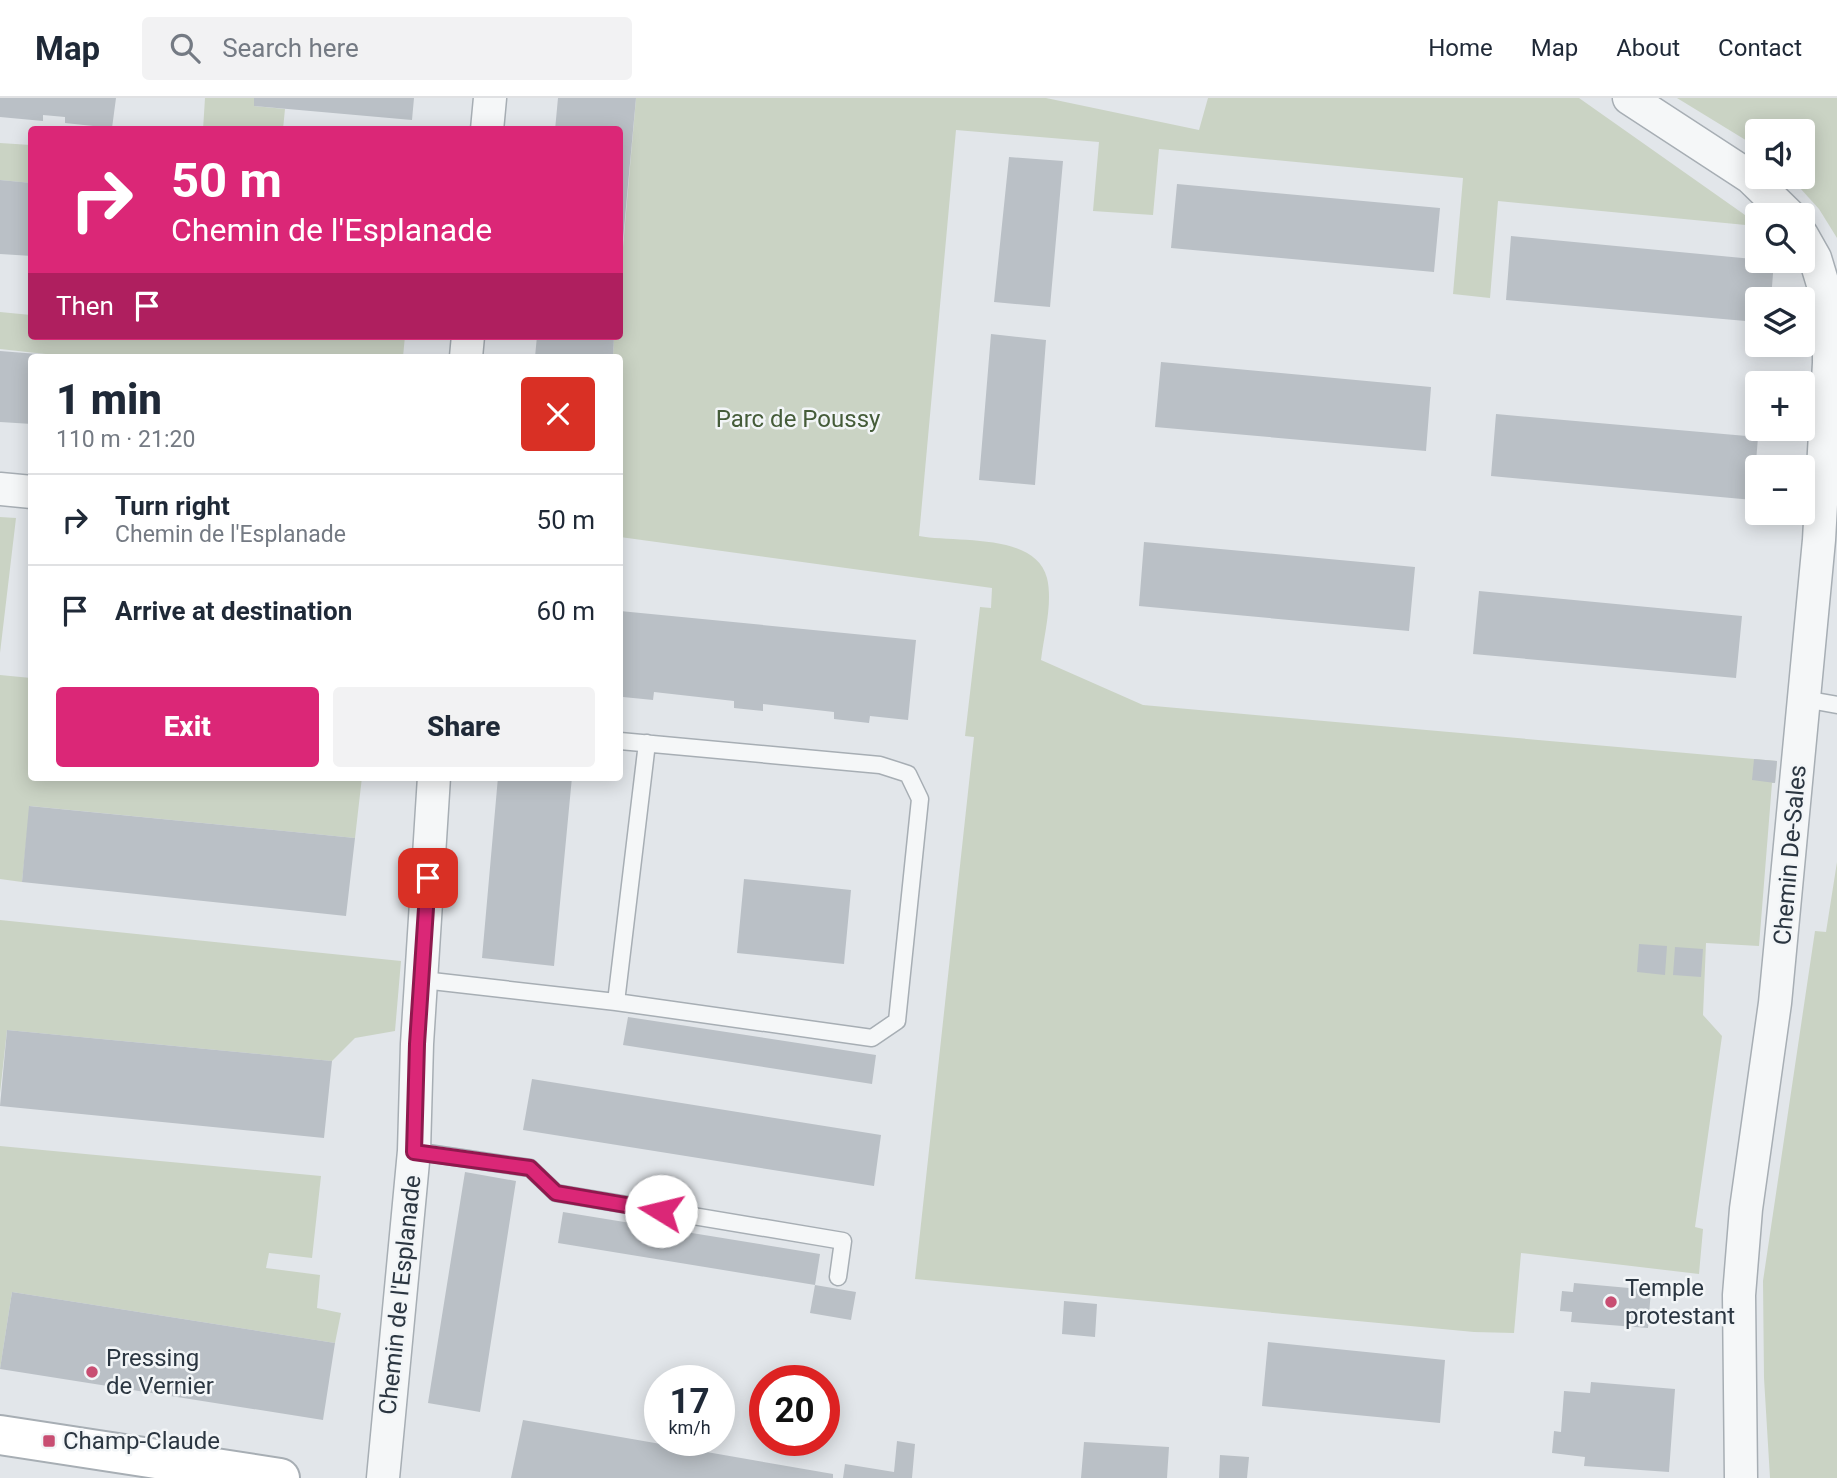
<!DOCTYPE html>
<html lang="en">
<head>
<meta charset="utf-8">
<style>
  body { margin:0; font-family:Roboto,sans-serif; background:#f2f2f3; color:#1f2937; height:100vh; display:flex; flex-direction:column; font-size:26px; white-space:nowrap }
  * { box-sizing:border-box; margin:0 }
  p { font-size:23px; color:#747a83 }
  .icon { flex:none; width:38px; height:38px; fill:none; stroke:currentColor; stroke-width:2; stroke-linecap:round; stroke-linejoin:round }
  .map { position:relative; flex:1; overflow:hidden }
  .details { position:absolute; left:28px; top:256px; width:595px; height:427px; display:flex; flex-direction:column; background:#fff; border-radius:7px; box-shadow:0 4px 18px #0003 }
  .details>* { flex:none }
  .top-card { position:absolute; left:28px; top:28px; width:595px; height:214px; border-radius:7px; box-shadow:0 4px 18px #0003; background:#db2777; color:#fff; overflow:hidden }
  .controls { position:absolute; left:1745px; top:21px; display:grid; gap:14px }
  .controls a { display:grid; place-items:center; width:70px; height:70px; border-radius:7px; background:#fff; box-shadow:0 4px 18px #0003; font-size:35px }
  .speed { position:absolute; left:644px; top:1267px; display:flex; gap:14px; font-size:35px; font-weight:700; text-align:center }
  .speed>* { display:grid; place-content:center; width:91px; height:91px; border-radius:50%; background:#fff; box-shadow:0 4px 18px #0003; line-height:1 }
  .speed small { font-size:18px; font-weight:400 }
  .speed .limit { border:10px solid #d22; background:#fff; color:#111 }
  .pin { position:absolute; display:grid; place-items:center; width:60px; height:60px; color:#fff; margin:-30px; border-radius:14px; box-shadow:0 4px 10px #0006 }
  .me { position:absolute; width:77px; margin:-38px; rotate:279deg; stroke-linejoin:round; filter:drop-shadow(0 0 5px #0008) }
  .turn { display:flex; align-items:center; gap:24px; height:147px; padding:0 28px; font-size:32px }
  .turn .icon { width:91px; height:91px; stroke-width:2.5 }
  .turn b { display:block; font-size:49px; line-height:60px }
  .then { display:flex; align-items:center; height:66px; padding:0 28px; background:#0003; gap:14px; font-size:26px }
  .round { display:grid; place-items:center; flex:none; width:74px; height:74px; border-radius:7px; background:#f2f2f3 }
  .overview { display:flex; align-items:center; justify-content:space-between; height:119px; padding:0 28px }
  h1 { font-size:42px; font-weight:800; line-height:52px }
  .cta { display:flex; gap:14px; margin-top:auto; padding:14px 28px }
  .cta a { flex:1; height:80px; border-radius:7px; background:#db2777; color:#fff; font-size:28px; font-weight:800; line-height:80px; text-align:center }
  .cta a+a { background:#f2f2f3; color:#1f2937 }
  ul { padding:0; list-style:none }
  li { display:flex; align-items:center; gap:21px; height:91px; padding:0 28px; border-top:2px solid #e0e1e3 }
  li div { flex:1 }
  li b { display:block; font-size:26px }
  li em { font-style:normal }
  header { display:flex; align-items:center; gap:42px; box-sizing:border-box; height:98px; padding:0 35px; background:#fff; border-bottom:2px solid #e0e1e3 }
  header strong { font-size:33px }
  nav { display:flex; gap:38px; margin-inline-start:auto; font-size:24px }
  .search { width:490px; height:63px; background:#f2f2f3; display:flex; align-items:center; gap:18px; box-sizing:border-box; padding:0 24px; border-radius:7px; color:#747a83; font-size:26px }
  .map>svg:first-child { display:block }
  .green { fill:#cad3c4 }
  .building { fill:#bac0c6 }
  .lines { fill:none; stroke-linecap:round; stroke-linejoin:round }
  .lane-casing { stroke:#a7aeb4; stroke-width:19 }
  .street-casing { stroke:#a7aeb4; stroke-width:35 }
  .secondary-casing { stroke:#a7aeb4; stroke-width:42 }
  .lane { stroke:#f5f7f8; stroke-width:16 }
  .street { stroke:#f5f7f8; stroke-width:32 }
  .secondary { stroke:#fff; stroke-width:38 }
  .route-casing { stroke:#8e194d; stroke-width:18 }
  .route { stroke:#db2777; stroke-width:12 }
  .poi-dot { fill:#c84e72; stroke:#f2f5f7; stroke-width:2.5 }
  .labels { text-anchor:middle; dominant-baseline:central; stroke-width:5; stroke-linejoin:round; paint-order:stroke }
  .park-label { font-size:24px; fill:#455c39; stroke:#f2f5f7 }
  .street-label { font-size:24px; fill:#2b3641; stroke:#f2f5f7 }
  .poi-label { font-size:24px; fill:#2b3641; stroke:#f2f5f7; text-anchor:start }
</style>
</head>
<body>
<header>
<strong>Map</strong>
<div class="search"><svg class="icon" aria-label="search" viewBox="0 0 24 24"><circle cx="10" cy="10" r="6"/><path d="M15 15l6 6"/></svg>Search here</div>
<nav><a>Home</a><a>Map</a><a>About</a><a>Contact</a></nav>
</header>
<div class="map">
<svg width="1837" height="1380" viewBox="0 0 1837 1380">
  <rect width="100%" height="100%" fill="#e2e6ea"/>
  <path class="green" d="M205,0h49v8l31,3 -2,20 -80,1z
    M636,0h410l153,32 9,-32h371l166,117 11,11 -258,-25 -8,97 -37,-4 10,-116 -304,-29 -6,66 -60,-4 6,-69 -143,-12 -37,406c36,7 116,-4 128,42 6,25 -3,57 -6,82l102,45 634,56 -2,22h-3l-13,163 -53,-3 -3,72 19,21 -27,191 8,2 -4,45 -178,-21 -7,80 -40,-1 -559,-53 59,-542 -9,-1 15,-129 11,1 1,-20 -372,-51v-180h-7l1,-21h6v-54z
    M1677,0h160v140l-18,-29 -29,-32h12v-46h-45v16z
    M0,45l31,2v38l-31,-3z
    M0,214l31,3 1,21h373l-2,21h-330l-73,-8z
    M0,419l16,1 -16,135z
    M0,577l31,3 1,99h330l-7,61 -325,-32 -8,76 -22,-3z
    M1837,764v616h-67l-6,-100 -1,-97 52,-350 11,1z
    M0,822l401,41 -6,70 -40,7 -23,23 -325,-31 -7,63z
    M0,1048l321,30 -9,82 -43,-5 -3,15 54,7 -3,33 24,5 -6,30 -323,-51 -12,77z"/>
  <path class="building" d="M0,0h116l-4,30 -47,-5v-6l-22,-2v6l-43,-4z
    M254,0h160l-2,22 -158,-14z
    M558,0h78l-15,163 -1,-131h-65z
    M1009,59l54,4 -13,146 -56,-5z
    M0,82l32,3v73l-32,-2z
    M1177,86l263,24 -6,64 -263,-24z
    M1511,138l263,25 -3,38h-14v23l-251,-22z
    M991,236l55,6 -11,145 -56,-5z
    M537,238h77l-1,21h-78z
    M0,253l50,4 -18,2v67l-32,-2z
    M1161,264l270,25 -5,64 -271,-24z
    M1496,316l262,23 -5,63 -262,-24z
    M1144,444l271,25 -6,64 -270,-25z
    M1479,493l263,25 -6,62 -263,-24z
    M620,513l296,29 -8,80 -38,-4 -1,7 -35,-4v-7l-71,-8v7l-29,-3v-7l-80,-9 -1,8 -30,-3v-6h-3z
    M1754,661l23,2 -2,22 -23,-3z
    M498,679h74l-18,189 -72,-8z
    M29,708l326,32 -9,78 -324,-34z
    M744,781l107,11 -7,74 -107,-11z
    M1639,846l28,2 -2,29 -28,-3z
    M1675,849l28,2 -2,28 -28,-2z
    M628,919l248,38 -4,29 -249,-39z
    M7,932l325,31 -8,77 -324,-32z
    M532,981l349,56 -7,51 -351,-56z
    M465,1074l51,9 -36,231 -52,-9z
    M563,1114l257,42 -5,31 -257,-42z
    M1574,1185l77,7 -3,38 -77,-6 1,-10 -12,-1 2,-20 11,1z
    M815,1187l41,7 -5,28 -41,-7z
    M12,1194l323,51 -12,77 -323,-51z
    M1064,1203l33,3 -2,33 -33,-3z
    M1268,1244l177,18 -5,63 -178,-17z
    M1591,1284l84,7 -6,83 -85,-6 1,-9 -33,-4 2,-22 7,1 3,-41 26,2z
    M523,1322l310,54v4h-322z
    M897,1343l18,3 -3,34h-69l2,-14 49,8z
    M1084,1344l85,5 -2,31h-86z
    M1220,1357l29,2 -2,21h-28z"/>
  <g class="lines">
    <defs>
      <path id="lane" d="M1804,601l33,6
        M423,882l193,22 256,36 25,-17 23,-222 -12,-25 -28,-9 -260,-24
        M616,904l31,-259
        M414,1053l116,17 26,25 287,48 -5,36"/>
      <path id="street" d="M1629,0l121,79 39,38
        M487,32l3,-32
        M466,259l2,-21
        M0,391l32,3
        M383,1380l31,-327 3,-107 17,-267
        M1741,1380l-2,-183 7,-86 29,-206 44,-463 10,-177v-50l-4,-22 -10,-33 -13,-23"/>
      <path id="secondary" d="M0,1337l280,43"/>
    </defs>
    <use href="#lane" class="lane-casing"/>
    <use href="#street" class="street-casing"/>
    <use href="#secondary" class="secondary-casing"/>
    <use href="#lane" class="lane"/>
    <use href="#street" class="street"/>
    <use href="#secondary" class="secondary"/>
  </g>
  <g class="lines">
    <defs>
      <path id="route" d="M428,780l-11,166 -3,108 116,16 26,25 105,18"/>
    </defs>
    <use href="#route" class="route-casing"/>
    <use href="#route" class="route"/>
  </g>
  <g class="poi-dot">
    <circle cx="1611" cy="1204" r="7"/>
    <circle cx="92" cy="1274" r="7"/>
    <rect x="42" y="1336" width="14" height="14" rx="3.5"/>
  </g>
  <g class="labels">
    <g class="park-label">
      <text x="798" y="321">Parc de Poussy</text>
    </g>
    <g class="street-label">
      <text transform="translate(1790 757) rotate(-85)">Chemin De-Sales</text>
      <text transform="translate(400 1197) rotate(-84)">Chemin de l'Esplanade</text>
    </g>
    <g class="poi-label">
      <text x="1625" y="1190">Temple<tspan x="1625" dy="28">protestant</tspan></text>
      <text x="106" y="1260">Pressing<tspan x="106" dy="28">de Vernier</tspan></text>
      <text x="63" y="1343">Champ-Claude</text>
    </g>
  </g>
</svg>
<div class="controls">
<a><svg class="icon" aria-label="sound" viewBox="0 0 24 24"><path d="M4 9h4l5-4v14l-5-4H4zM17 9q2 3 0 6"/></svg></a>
<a><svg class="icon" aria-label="search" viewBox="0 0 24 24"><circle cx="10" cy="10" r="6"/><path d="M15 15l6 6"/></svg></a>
<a><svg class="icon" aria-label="layers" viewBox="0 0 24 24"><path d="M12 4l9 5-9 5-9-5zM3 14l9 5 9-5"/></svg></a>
<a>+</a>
<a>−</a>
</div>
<div class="speed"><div>17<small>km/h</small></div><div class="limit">20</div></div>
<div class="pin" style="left:428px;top:780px;background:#d93025"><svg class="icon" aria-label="arrive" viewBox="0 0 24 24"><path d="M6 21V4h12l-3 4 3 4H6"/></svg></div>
<svg class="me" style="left:661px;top:1113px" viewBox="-20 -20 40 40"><circle r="19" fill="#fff"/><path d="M0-13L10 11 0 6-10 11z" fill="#db2777"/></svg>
<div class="top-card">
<div class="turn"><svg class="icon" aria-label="right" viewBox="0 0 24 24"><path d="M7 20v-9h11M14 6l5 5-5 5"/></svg><div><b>50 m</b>Chemin de l'Esplanade</div></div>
<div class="then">Then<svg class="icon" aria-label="arrive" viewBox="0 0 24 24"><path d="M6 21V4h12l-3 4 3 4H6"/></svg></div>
</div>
<section class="details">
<div class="overview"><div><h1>1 min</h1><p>110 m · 21:20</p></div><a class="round" style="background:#d93025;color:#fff"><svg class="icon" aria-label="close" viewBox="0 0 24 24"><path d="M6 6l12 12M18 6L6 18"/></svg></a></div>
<ul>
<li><svg class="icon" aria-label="right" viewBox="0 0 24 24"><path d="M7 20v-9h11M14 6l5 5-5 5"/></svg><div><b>Turn right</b><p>Chemin de l'Esplanade</p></div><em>50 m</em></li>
<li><svg class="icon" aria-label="arrive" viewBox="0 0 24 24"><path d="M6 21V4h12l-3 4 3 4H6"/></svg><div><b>Arrive at destination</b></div><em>60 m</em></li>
</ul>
<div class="cta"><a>Exit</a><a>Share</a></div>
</section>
</div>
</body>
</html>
